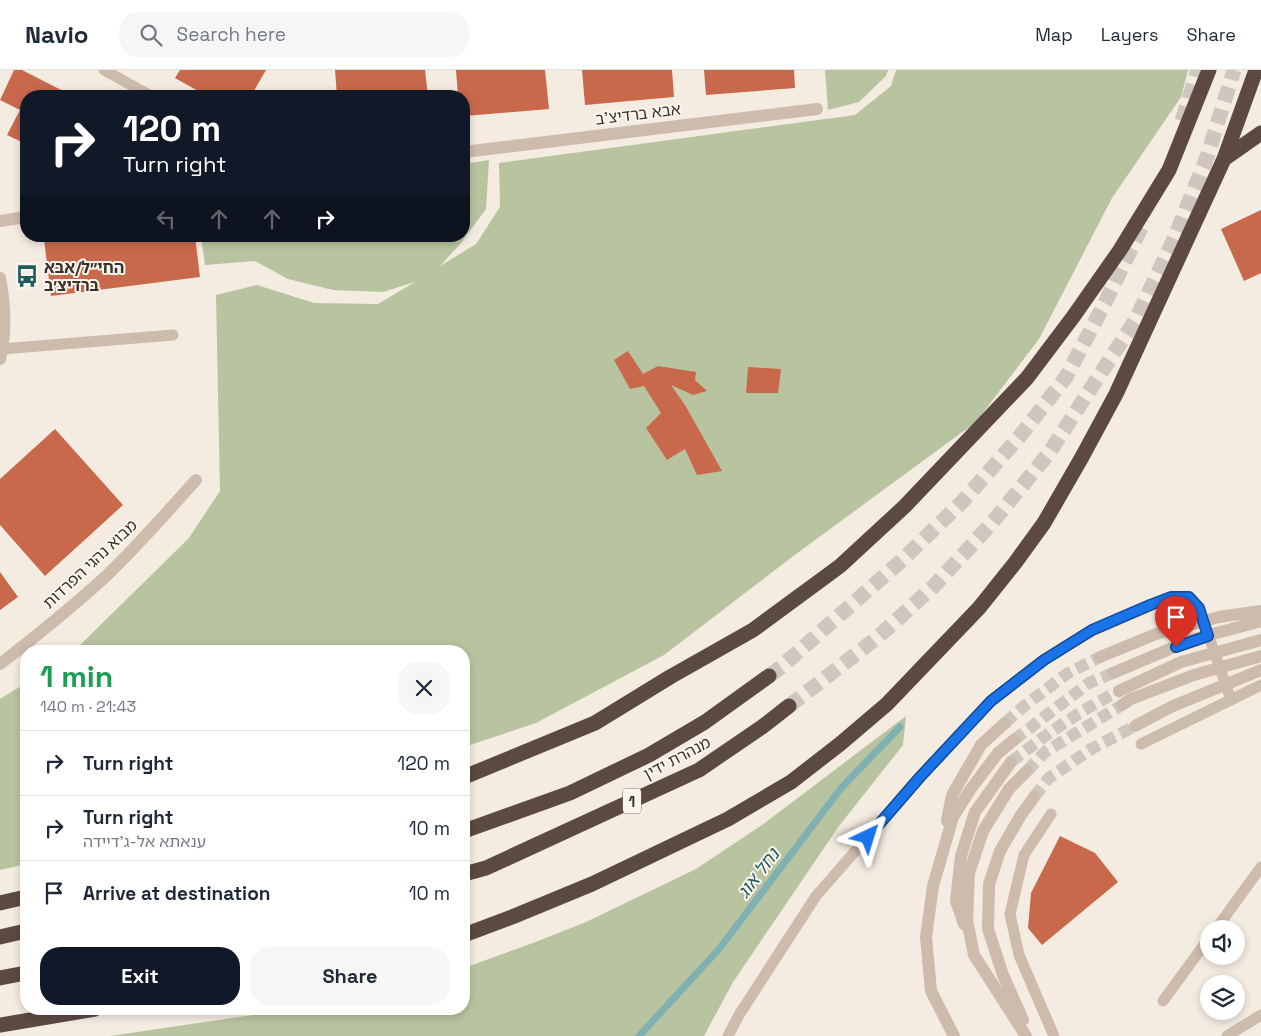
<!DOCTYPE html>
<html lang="en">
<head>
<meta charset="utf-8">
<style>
  body { margin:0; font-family:"Space Grotesk","Noto Sans Hebrew",sans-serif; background:#f6f6f7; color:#1f2937; height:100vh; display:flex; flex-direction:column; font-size:19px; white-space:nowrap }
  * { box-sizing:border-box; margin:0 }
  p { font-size:16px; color:#747a83 }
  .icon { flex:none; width:28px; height:28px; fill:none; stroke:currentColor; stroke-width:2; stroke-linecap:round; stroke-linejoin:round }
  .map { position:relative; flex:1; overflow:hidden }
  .details { position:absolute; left:20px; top:575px; width:450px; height:370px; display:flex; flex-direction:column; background:#fff; border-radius:20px; box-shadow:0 2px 8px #0003 }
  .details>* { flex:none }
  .banner { position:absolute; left:20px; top:20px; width:450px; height:152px; border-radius:20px; box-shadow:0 2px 8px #0003; background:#111827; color:#fff; overflow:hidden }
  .fabs { position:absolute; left:1200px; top:850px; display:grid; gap:10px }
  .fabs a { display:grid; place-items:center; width:45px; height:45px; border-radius:50%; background:#fff; box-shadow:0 2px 8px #0003; font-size:25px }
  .pin { position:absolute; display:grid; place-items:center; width:42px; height:42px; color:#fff; margin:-51px -21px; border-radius:50% 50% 50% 0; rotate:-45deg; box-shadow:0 0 5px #0007 }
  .pin .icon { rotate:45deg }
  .me { position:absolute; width:55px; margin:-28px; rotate:41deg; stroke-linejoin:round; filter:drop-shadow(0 0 4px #0008) }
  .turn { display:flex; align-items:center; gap:18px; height:105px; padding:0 20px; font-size:22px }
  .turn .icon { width:65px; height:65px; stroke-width:2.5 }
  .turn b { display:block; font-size:35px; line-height:42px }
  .lanes { display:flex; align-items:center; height:48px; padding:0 20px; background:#0003; justify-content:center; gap:25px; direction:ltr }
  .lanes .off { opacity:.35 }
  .round { display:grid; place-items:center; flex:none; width:52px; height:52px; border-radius:20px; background:#f6f6f7 }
  .overview { display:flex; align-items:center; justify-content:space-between; height:85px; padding:0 20px }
  h1 { font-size:30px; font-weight:600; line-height:38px; color:#1e9e55 }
  .action { display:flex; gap:10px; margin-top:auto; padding:10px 20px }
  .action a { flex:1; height:58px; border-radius:20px; background:#111827; color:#fff; font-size:20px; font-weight:600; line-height:58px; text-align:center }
  .action a+a { background:#f6f6f7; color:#1f2937 }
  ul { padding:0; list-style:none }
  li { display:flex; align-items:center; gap:15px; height:65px; padding:0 20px; border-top:1px solid #e0e1e3 }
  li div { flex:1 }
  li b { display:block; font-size:19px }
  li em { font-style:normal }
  header { display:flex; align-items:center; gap:30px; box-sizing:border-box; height:70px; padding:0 25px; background:#fff; border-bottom:1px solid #e0e1e3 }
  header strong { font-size:24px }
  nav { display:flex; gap:28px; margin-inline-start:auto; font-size:18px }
  .search { width:350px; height:45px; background:#f6f6f7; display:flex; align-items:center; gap:12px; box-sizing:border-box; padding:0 18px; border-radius:20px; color:#747a83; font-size:19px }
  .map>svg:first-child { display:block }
  .green { fill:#b8c4a0 }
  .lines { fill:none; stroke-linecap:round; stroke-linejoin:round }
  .stream { stroke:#7fb0b2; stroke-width:7 }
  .building { fill:#c8694b }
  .street-tunnel { stroke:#cfc6bd; stroke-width:12; stroke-dasharray:12 6; stroke-linecap:butt }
  .highway-tunnel { stroke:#cfc6bd; stroke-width:15; stroke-dasharray:15 8; stroke-linecap:butt }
  .lane { stroke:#cdbbac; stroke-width:11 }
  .street { stroke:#cdbbac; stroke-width:12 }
  .highway { stroke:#5c4a42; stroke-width:15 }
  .route-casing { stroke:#114b97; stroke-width:12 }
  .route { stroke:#1a73e8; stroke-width:9 }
  .labels { text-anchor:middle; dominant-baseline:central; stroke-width:4; stroke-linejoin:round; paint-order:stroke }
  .shield { fill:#fbf5ee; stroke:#756b66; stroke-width:1 }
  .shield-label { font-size:15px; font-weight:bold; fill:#3b302b }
  .street-label { font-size:16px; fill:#3b302b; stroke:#fbf5ee }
  .poi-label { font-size:16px; font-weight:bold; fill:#3b302b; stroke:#fbf5ee; text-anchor:start }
  .water-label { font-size:18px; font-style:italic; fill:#1f5a5e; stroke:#fbf5ee }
</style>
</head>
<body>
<header>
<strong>Navio</strong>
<div class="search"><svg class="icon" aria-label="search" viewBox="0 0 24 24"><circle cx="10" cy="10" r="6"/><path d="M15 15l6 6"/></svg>Search here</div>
<nav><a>Map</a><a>Layers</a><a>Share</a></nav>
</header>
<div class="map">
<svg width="1261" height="966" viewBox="0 0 1261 966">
  <rect width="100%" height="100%" fill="#f4ebe1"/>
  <path class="green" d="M825,0h63l-2,6 -27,26 -31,8z
    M896,0h292l-7,27 -69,101 -73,141 -63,83 -184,135 -128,98 -128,68 -72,24v-96h-390l115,-113 31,-47 -4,-196 41,-10 57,18 64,1 37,-22 -32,10 -50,-2 -45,-11 -33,-18 -50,4 -4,-29h263v-72l25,-4 -3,49 -25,34 -21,23 36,-22 24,-37 -1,-44 356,-48 36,-29z
    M26,613v181l-26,6v-171z
    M906,646l-3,29 -64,81 -106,156 -29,54h-594l183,-27h171v-41l69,-25 53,-21 110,-53 66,-44z"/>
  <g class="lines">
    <path class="stream" d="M639,966l80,-87 123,-162 58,-60"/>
  </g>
  <path class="building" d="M14,0h8l51,26h-47v48l-19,-9 13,-25 -20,-10z
    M180,0h86l-15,26h-44l-32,-18z
    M335,0h90l3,26h-91z
    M456,0h89l4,39 -85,7v-20h-6z
    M582,0h90l2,27 -89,8z
    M704,0h90l1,18 -89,7z
    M1261,140v63l-17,8 -23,-52z
    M64,166h131l5,41 -149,19 -7,-57z
    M628,281l15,23 15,-8 38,6 -1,8 12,11 -14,4 -22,-10 14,20 37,66 -25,4 -12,-26 -18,11 -21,-32 15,-15 -17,-27 -14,3 -16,-29z
    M748,297l33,2 -3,24h-32z
    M55,359l68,76 -78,71 -45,-51v-46z
    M0,502l18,25 -18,13z
    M1060,766l35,17 23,29 -76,63 -14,-17 3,-35z"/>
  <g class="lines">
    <path class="street-tunnel" d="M1005,653l18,-16 45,-34 32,-16
      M1014,670l75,-57 24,-10
      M1011,692c35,-28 67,-50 108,-71
      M1027,701l18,-19 77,-47
      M1034,727l15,-19 42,-29 44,-23"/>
    <path class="highway-tunnel" d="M1182,51l16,-51
      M769,606l12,-9 121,-107 60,-58 58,-66 46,-59 39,-74 40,-83
      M789,636l89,-69 56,-51 57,-62 58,-71 87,-134 38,-80 33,-82 27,-87"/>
    <path class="lane" d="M104,0l47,26
      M2,279l171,-14
      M1141,674l120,-59
      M1051,744l-27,41 -14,59 9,41 35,81
      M1216,859l45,-62
      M1163,931l46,-63
      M728,966l11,-21 77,-119 104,-119 71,-76 53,-41 48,-29 79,-34h18l10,11 32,92
      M1227,966l34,-21"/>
    <path class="street" d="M464,82l353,-43
      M0,151l26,-4
      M0,208c5,26 6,56 0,81
      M1100,587l56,-23 63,-17 42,-6
      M0,594c35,-27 71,-56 104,-86 33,-31 62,-65 92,-98
      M1113,603l78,-33 70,-19
      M1119,621l62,-29 80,-22
      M1122,635l9,-6 63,-24 67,-19
      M1135,656l38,-20 88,-36
      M947,751l5,-26 29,-50 24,-22
      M964,854l-8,-23 5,-45 14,-44 36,-50
      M1023,950l-20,-45 -15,-46 1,-45 11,-33 21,-36 13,-18
      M954,966l-23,-45 -5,-54 7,-51 20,-69 17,-27 28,-37 16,-13
      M1026,966l-52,-81 -7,-35 2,-47 14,-42 26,-42 18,-18"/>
    <path class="highway" d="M1224,89l37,-26
      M464,707l131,-54 75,-46 83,-47 87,-64 65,-60 122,-128 46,-61 47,-67 49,-80 40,-100
      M464,761l106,-38 79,-38 56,-33 64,-46
      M464,804l22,-6 213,-98 63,-43 27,-21
      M0,833l26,-6
      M464,865l48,-18 80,-33 136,-65 63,-37 49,-38 47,-40 92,-96 36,-45 29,-40 38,-66 34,-63 108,-235 32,-89
      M0,867l26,-6
      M0,908l26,-5
      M0,955l95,-16"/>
  </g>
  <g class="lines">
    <defs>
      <path id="route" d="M868,767l52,-60 71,-76 53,-41 48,-30 58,-25 21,-8h18l10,11 9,28 -32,11"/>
    </defs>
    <use href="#route" class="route-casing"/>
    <use href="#route" class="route"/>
  </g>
  <defs>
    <symbol id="bus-bare" viewBox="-9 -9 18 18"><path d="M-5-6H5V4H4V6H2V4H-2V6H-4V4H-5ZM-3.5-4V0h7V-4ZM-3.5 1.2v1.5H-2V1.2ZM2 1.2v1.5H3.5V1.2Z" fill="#1f5a5e" stroke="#fbf5ee" stroke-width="2.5" paint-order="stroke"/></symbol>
  </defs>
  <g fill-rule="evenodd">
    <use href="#bus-bare" x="11" y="190" width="32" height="32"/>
  </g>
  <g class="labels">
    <rect class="shield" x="623" y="718.5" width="18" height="25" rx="4"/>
    <g class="shield-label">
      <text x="632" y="731">1</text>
    </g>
    <g class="street-label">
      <text transform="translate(638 44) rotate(-7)">אבא ברדיצ'ב</text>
      <text transform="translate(90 494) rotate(-43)">מבוא נהגי הפרדות</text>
      <text transform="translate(677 688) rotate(-28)">מנהרת ידין</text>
    </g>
    <g class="poi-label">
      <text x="44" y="197">החי״ל/אבא<tspan x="44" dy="18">ברדיצ׳ב</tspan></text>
    </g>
    <g class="water-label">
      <text transform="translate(758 803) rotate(-53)">נחל אוג</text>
    </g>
  </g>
</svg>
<div class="fabs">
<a><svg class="icon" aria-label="sound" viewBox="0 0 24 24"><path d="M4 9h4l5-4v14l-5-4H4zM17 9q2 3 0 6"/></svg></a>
<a><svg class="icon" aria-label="layers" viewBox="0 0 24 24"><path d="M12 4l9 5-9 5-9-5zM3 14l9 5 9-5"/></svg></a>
</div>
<div class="pin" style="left:1176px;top:577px;background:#d93025"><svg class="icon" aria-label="arrive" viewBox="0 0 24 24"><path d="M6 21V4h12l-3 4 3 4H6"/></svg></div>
<svg class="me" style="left:868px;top:767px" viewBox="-20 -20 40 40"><path d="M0-17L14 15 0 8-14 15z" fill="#1a73e8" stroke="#fff" stroke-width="4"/></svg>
<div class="banner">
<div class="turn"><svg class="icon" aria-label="right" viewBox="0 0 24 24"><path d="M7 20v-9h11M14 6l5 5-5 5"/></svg><div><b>120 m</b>Turn right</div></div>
<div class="lanes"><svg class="icon off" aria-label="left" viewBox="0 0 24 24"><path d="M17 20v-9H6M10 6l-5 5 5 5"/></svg><svg class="icon off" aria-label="ahead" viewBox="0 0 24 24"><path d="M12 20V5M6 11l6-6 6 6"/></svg><svg class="icon off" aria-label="ahead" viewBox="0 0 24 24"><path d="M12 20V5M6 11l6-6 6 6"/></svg><svg class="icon" aria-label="right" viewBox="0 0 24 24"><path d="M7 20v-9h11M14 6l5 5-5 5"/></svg></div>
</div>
<section class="details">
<div class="overview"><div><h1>1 min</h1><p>140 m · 21:43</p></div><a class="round"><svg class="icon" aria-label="close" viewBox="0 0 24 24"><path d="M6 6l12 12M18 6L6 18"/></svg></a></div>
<ul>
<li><svg class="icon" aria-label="right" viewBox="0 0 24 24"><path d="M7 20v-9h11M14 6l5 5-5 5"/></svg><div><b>Turn right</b></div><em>120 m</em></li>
<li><svg class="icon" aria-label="right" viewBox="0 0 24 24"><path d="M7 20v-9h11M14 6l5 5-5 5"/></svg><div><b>Turn right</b><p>ענאתא אל-ג'דיידה</p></div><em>10 m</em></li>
<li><svg class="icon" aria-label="arrive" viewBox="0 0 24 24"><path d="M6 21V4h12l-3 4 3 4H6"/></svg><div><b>Arrive at destination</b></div><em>10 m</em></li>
</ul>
<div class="action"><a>Exit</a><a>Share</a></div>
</section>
</div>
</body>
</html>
